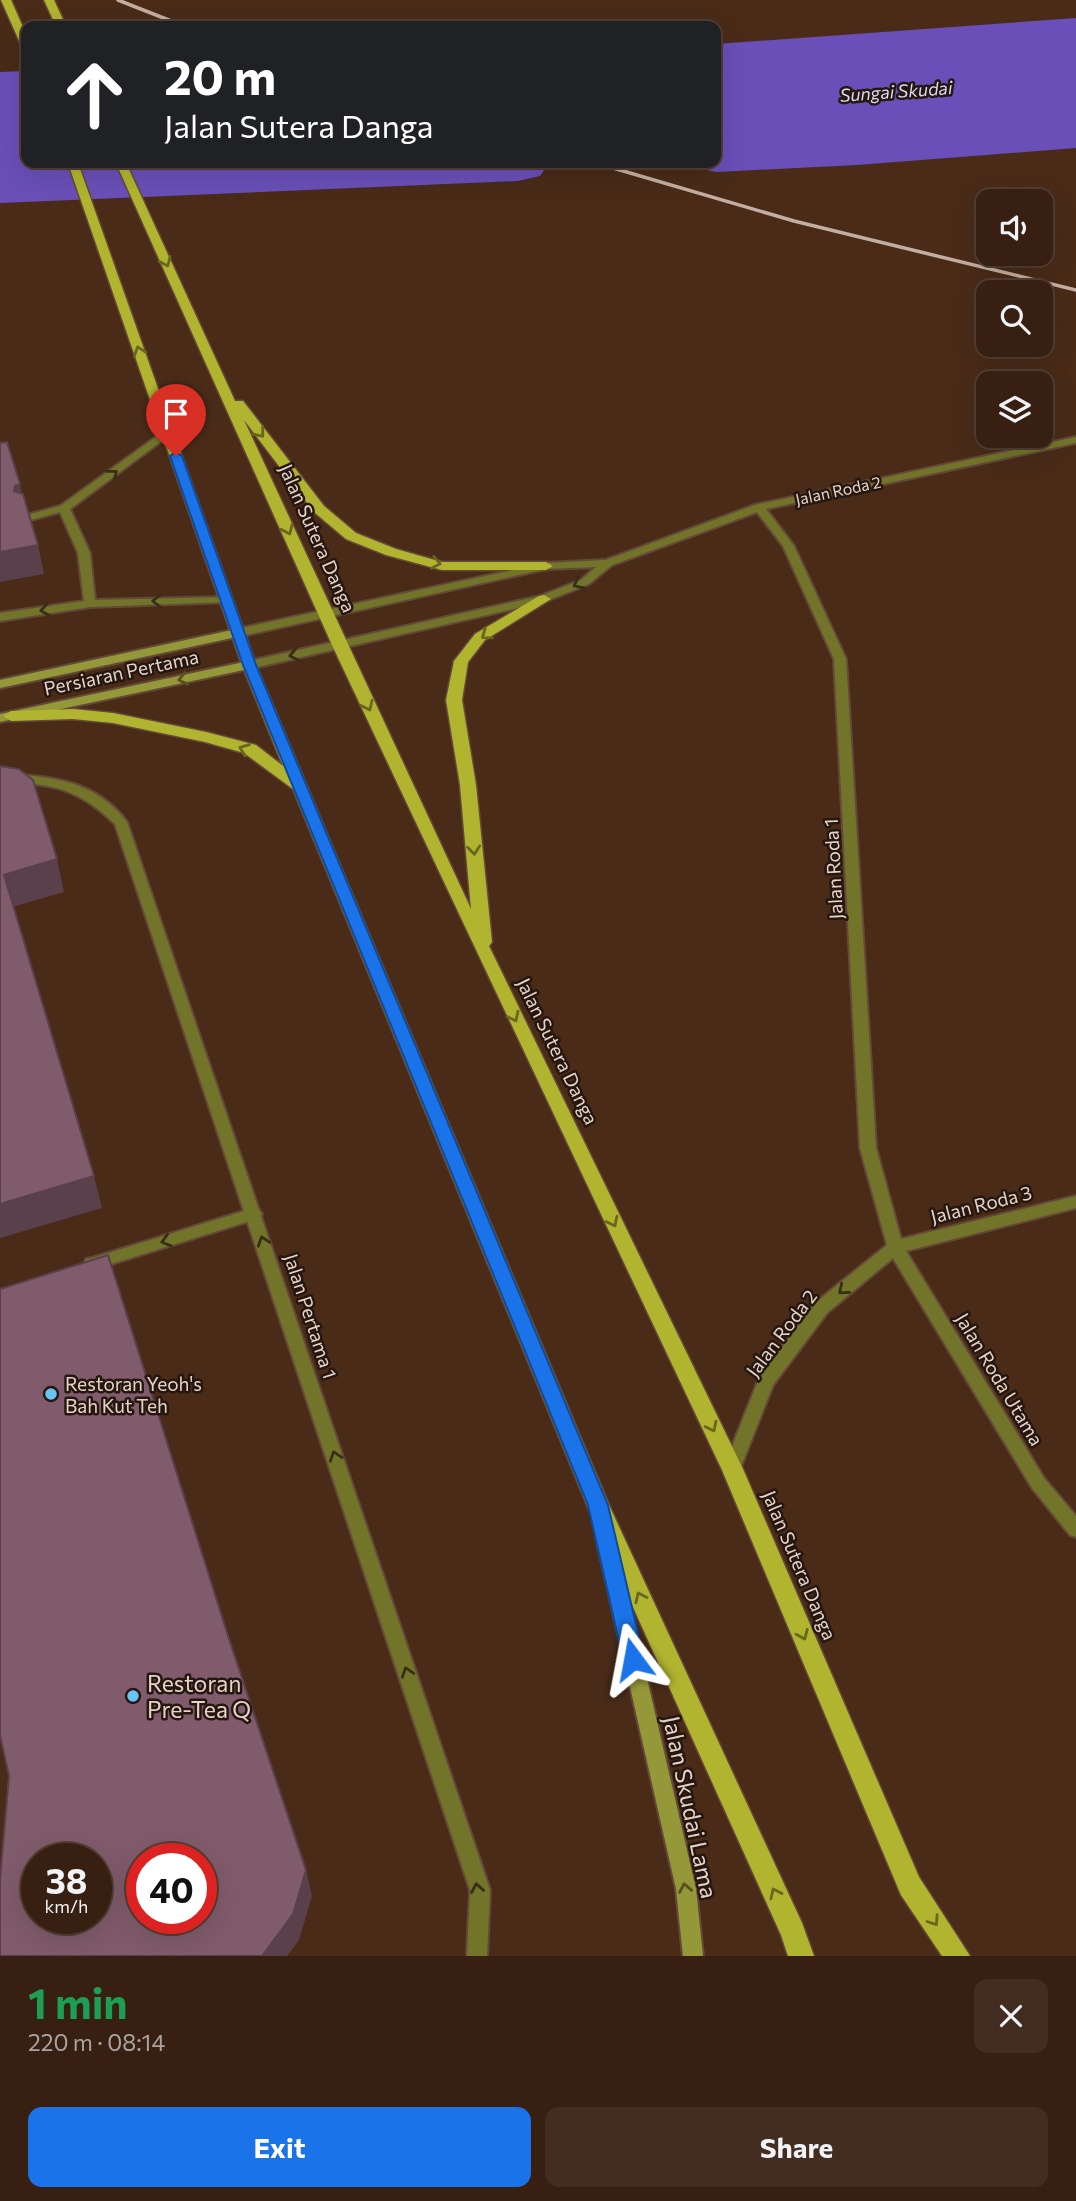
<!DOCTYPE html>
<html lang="en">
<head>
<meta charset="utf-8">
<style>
  body { margin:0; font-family:Commissioner,sans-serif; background:#422d20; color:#f1f3f6; height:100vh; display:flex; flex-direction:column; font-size:26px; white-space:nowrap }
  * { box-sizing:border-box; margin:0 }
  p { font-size:23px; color:#aaa39f }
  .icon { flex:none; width:38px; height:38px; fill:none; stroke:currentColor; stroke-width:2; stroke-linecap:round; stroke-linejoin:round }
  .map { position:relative; height:1956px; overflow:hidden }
  .side { display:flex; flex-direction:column; background:#372012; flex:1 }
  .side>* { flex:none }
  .hud { position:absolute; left:21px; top:21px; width:700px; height:147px; border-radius:14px; box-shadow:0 7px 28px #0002,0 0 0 2px #513e32; background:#202124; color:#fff; overflow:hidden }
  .controls { position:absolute; left:976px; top:189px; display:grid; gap:14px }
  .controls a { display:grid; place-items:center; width:77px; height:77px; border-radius:14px; background:#372012; box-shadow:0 7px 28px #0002,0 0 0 2px #513e32; font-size:35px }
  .speed { position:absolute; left:21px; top:1843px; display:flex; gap:14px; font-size:35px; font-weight:700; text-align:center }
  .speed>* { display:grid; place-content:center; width:91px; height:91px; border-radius:50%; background:#372012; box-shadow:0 7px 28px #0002,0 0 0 2px #513e32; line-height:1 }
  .speed small { font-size:18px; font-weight:400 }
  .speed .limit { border:10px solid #d22; background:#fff; color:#111 }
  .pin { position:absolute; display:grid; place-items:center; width:60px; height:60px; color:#fff; margin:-72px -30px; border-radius:50% 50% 50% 0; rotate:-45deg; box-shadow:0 0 7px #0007 }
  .pin .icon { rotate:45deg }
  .me { position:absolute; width:77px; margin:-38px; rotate:347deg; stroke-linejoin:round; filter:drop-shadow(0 0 5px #0008) }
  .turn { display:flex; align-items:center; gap:24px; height:147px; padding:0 28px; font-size:32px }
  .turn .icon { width:91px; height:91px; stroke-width:2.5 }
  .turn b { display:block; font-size:49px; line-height:60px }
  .round { display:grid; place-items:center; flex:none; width:74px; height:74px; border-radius:14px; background:#422d20 }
  .head { display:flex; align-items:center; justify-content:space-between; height:119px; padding:0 28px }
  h1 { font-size:42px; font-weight:700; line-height:52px; color:#1e9e55 }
  .button { display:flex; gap:14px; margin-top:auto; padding:14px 28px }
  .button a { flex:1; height:80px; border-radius:14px; background:#1a73e8; color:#fff; font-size:28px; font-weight:700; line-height:80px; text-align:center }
  .button a+a { background:#422d20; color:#f1f3f6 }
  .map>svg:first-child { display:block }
  .water { fill:#694fb7 }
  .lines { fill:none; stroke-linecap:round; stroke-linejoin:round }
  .river { fill:#694fb7; fill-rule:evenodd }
  .lane-casing { stroke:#654938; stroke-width:4 }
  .street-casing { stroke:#654938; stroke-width:4 }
  .secondary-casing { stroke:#654938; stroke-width:4 }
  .primary-casing { stroke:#654938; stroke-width:3 }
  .lane { fill:#727529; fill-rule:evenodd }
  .street { fill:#727529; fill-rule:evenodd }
  .secondary { fill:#959838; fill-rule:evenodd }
  .primary { fill:#b0b42f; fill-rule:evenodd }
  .rail { stroke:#c4aea1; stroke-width:3.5 }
  .shaded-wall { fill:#5a404b }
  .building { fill:#805b6b; stroke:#5a404b; stroke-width:2; fill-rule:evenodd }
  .oneway { stroke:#6a661f }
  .oneway2 { stroke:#382e16 }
  .oneway3 { stroke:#575121 }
  .route { fill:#1a73e8; stroke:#114b97; stroke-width:2 }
  .poi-dot { fill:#68c4f0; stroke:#25170f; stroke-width:2.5 }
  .labels { text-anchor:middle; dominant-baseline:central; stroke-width:5; stroke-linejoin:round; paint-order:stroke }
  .far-street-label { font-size:16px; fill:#e6d3c8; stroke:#25170f }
  .far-water-label { font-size:18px; font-style:italic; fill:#dddaf5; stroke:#25170f }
  .street-label { font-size:19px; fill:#e6d3c8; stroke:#25170f }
  .poi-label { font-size:19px; fill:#e6d3c8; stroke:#25170f; text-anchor:start }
  .near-poi-label { font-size:23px; fill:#e6d3c8; stroke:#25170f; text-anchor:start }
  .near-street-label { font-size:23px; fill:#e6d3c8; stroke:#25170f }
</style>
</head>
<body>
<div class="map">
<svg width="1076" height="1956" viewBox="0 0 1076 1956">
  <rect width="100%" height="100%" fill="#492b18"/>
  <path class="water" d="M1076,35v95l-219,17 -141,7v-93z
    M26,88v75h492l-518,21v-95z"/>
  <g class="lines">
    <path class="river" d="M1076,18v34l-360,26v-34z
      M26,71v34l-26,1v-34z
      M1076,112v36l-219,17 -141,7 -22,-5 -2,-4h24v-27l141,-7z
      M65,163h484l-9,13 -22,5 -518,22v-38z"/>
    <defs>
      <path id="lane" d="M167,429l5,3 -1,2 -101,75 20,44 5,47 131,-3 6,3 -2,2 -140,5 -90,14v-8l84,-12 -6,-48 -18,-41 -33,9 -4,-1v-4l37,-10z
        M254,1208l5,2 3,4 -3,4 -167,52 -6,-1 -2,-5 2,-5 6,-1z"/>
      <path id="street" d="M1076,437v6l-310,66 28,37 52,113 30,489 25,91 175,-43v12l-170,43 138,227 32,38v21l-6,-2 -38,-47 -139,-230 -66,55 -54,72 -35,89 -6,3 -6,-3 -3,-5 37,-93 55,-73 72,-58 -27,-97 -26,-489 -51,-113 -26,-34 -145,53 -23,19 -45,18 -295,67 -6,-4 6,-4 291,-65 41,-16 15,-13 -50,2 -309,68 -6,-4 6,-4 309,-66 60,-3 149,-55z
        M0,775c48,-1 97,6 127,47l363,1068 -3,66h-20l3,-66 -355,-1066c-37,-36 -65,-42 -115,-41z"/>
      <path id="secondary" d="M237,629l4,1v6l-241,52v-8z
        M249,661l4,1 2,3 -2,3 -253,54v-8z
        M605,1529l6,2 3,6 82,352 7,67h-20l-7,-67 -80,-352 3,-6z"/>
      <path id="primary" d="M1,0h10l15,34v14l-5,-3z
        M44,0h10l12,26h-10z
        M68,163h10l178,502 353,840 193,418 12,33h-26l-7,-21 -194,-430 -294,-716 -49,-36 -39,-11 -92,-19 -40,-4 -62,2 -8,-5 8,-5 62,-2 40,4 93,19 50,13 27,21 -41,-101z
        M116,163h10l109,238h8l81,105 32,27 40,16 46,13h104l7,4 -7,4h-104l-56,-15 -40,-16 -32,-27 -70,-92 227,489 -11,-124 -14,-85 8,-39 21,-27 64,-38 5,-1 7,4 -66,41 -17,22 -6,38 14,85 16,157 -3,4 254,523 176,408 51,79h-28l-41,-61 -179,-425 -390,-825z"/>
    </defs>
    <use href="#lane" class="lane-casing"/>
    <use href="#street" class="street-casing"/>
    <use href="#secondary" class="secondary-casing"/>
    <use href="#primary" class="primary-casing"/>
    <use href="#lane" class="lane"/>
    <use href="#street" class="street"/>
    <use href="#secondary" class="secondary"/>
    <use href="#primary" class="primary"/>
    <path class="rail" d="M118,0l66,26
      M596,163l198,58 282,69"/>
  </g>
  <path class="shaded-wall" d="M20,484l6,29 -12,-22 1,-5z
    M38,545l6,29 -44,8v-30z
    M57,859l7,33 -52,15 -8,-32z
    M94,1176l8,32 -102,30v-34z
    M306,1870l6,26 -13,44 -12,16h-25z"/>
  <path class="building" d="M7,442l13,42 -5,2 -1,5 9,3 15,51 -38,7v-109z
    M0,766l19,3 14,11 24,79 -53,16 90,301 -94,28z
    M108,1255l121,384 77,231 -13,44 -31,42h-262v-77l9,-103 -9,-41v-446zM37,1858h59v60h-59zM142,1858h59v60h-59z"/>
  <defs><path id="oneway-chevron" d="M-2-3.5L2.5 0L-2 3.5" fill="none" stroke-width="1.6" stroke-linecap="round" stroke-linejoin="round" transform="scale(1.75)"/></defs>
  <g class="oneway">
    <use href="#oneway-chevron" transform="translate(166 262) rotate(66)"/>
    <use href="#oneway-chevron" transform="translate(139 351) rotate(-109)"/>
    <use href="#oneway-chevron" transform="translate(260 433) rotate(52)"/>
    <use href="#oneway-chevron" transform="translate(288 530) rotate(66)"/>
    <use href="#oneway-chevron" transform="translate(436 563) rotate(11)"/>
    <use href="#oneway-chevron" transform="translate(486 635) rotate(144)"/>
    <use href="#oneway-chevron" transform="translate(368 706) rotate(65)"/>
    <use href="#oneway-chevron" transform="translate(244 749) rotate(-159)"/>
    <use href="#oneway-chevron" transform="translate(474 850) rotate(84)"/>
    <use href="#oneway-chevron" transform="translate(514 1017) rotate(64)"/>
    <use href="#oneway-chevron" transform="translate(613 1222) rotate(64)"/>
    <use href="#oneway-chevron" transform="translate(712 1427) rotate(64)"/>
    <use href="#oneway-chevron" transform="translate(640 1597) rotate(-115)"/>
    <use href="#oneway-chevron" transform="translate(803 1635) rotate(67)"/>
    <use href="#oneway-chevron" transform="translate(775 1893) rotate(-115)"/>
    <use href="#oneway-chevron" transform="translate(934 1921) rotate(56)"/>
  </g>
  <g class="oneway2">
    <use href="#oneway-chevron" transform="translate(113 474) rotate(-38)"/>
    <use href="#oneway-chevron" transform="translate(578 584) rotate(154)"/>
    <use href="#oneway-chevron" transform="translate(157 601) rotate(180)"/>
    <use href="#oneway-chevron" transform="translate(45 610) rotate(172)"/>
    <use href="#oneway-chevron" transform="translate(294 655) rotate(167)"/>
    <use href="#oneway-chevron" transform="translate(166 1241) rotate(163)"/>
    <use href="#oneway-chevron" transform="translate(263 1241) rotate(-108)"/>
    <use href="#oneway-chevron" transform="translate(843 1290) rotate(140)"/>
    <use href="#oneway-chevron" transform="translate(335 1456) rotate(-108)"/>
    <use href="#oneway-chevron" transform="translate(407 1672) rotate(-108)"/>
    <use href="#oneway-chevron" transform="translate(477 1888) rotate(-100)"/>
  </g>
  <g class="oneway3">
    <use href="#oneway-chevron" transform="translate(183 679) rotate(168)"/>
    <use href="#oneway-chevron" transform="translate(685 1888) rotate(-100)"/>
  </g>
  <path class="route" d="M176,452l6,4 74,209 352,840 36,154 -3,7 -8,3 -7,-3 -3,-7 -35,-154 -345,-840 -73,-209z"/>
  <g class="poi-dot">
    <circle cx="51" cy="1394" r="7"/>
    <circle cx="133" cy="1696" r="7"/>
  </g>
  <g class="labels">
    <g class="far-street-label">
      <text transform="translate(838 490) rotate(-12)">Jalan Roda 2</text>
    </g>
    <g class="far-water-label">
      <text transform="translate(896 91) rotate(-4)">Sungai Skudai</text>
    </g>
    <g class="street-label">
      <text transform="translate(318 538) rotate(66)">Jalan Sutera Danga</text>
      <text transform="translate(121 672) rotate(-12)">Persiaran Pertama</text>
      <text transform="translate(833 869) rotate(-93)">Jalan Roda 1</text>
      <text transform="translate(558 1051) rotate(64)">Jalan Sutera Danga</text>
      <text transform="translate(981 1204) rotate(-14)">Jalan Roda 3</text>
      <text transform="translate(311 1316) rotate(72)">Jalan Pertama 1</text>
      <text transform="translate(781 1333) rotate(-53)">Jalan Roda 2</text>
      <text transform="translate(1000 1379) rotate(59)">Jalan Roda Utama</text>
      <text transform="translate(800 1565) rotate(67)">Jalan Sutera Danga</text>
    </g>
    <g class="poi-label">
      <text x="65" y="1383">Restoran Yeoh's<tspan x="65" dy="22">Bah Kut Teh</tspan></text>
    </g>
    <g class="near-poi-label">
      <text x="147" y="1683">Restoran<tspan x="147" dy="26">Pre-Tea Q</tspan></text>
    </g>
    <g class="near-street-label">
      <text transform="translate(691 1807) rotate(78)">Jalan Skudai Lama</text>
    </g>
  </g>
</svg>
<div class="controls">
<a><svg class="icon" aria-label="sound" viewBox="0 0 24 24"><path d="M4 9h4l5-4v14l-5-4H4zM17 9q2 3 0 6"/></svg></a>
<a><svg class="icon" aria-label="search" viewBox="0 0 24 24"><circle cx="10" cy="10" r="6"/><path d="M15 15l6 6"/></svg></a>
<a><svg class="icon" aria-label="layers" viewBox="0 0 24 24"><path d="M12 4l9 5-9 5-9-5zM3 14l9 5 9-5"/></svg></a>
</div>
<div class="speed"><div>38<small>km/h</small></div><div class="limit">40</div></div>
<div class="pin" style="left:176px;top:456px;background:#d93025"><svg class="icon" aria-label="arrive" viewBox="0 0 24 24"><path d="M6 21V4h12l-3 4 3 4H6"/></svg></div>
<svg class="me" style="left:633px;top:1659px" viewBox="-20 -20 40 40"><path d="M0-17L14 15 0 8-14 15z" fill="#1a73e8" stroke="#fff" stroke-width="4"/></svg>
<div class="hud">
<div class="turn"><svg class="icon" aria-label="ahead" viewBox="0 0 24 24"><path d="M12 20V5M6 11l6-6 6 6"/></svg><div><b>20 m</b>Jalan Sutera Danga</div></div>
</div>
</div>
<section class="side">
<div class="head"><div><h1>1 min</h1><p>220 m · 08:14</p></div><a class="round"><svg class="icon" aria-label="close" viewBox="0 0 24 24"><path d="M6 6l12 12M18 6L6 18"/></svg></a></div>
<div class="button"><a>Exit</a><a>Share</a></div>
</section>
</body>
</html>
